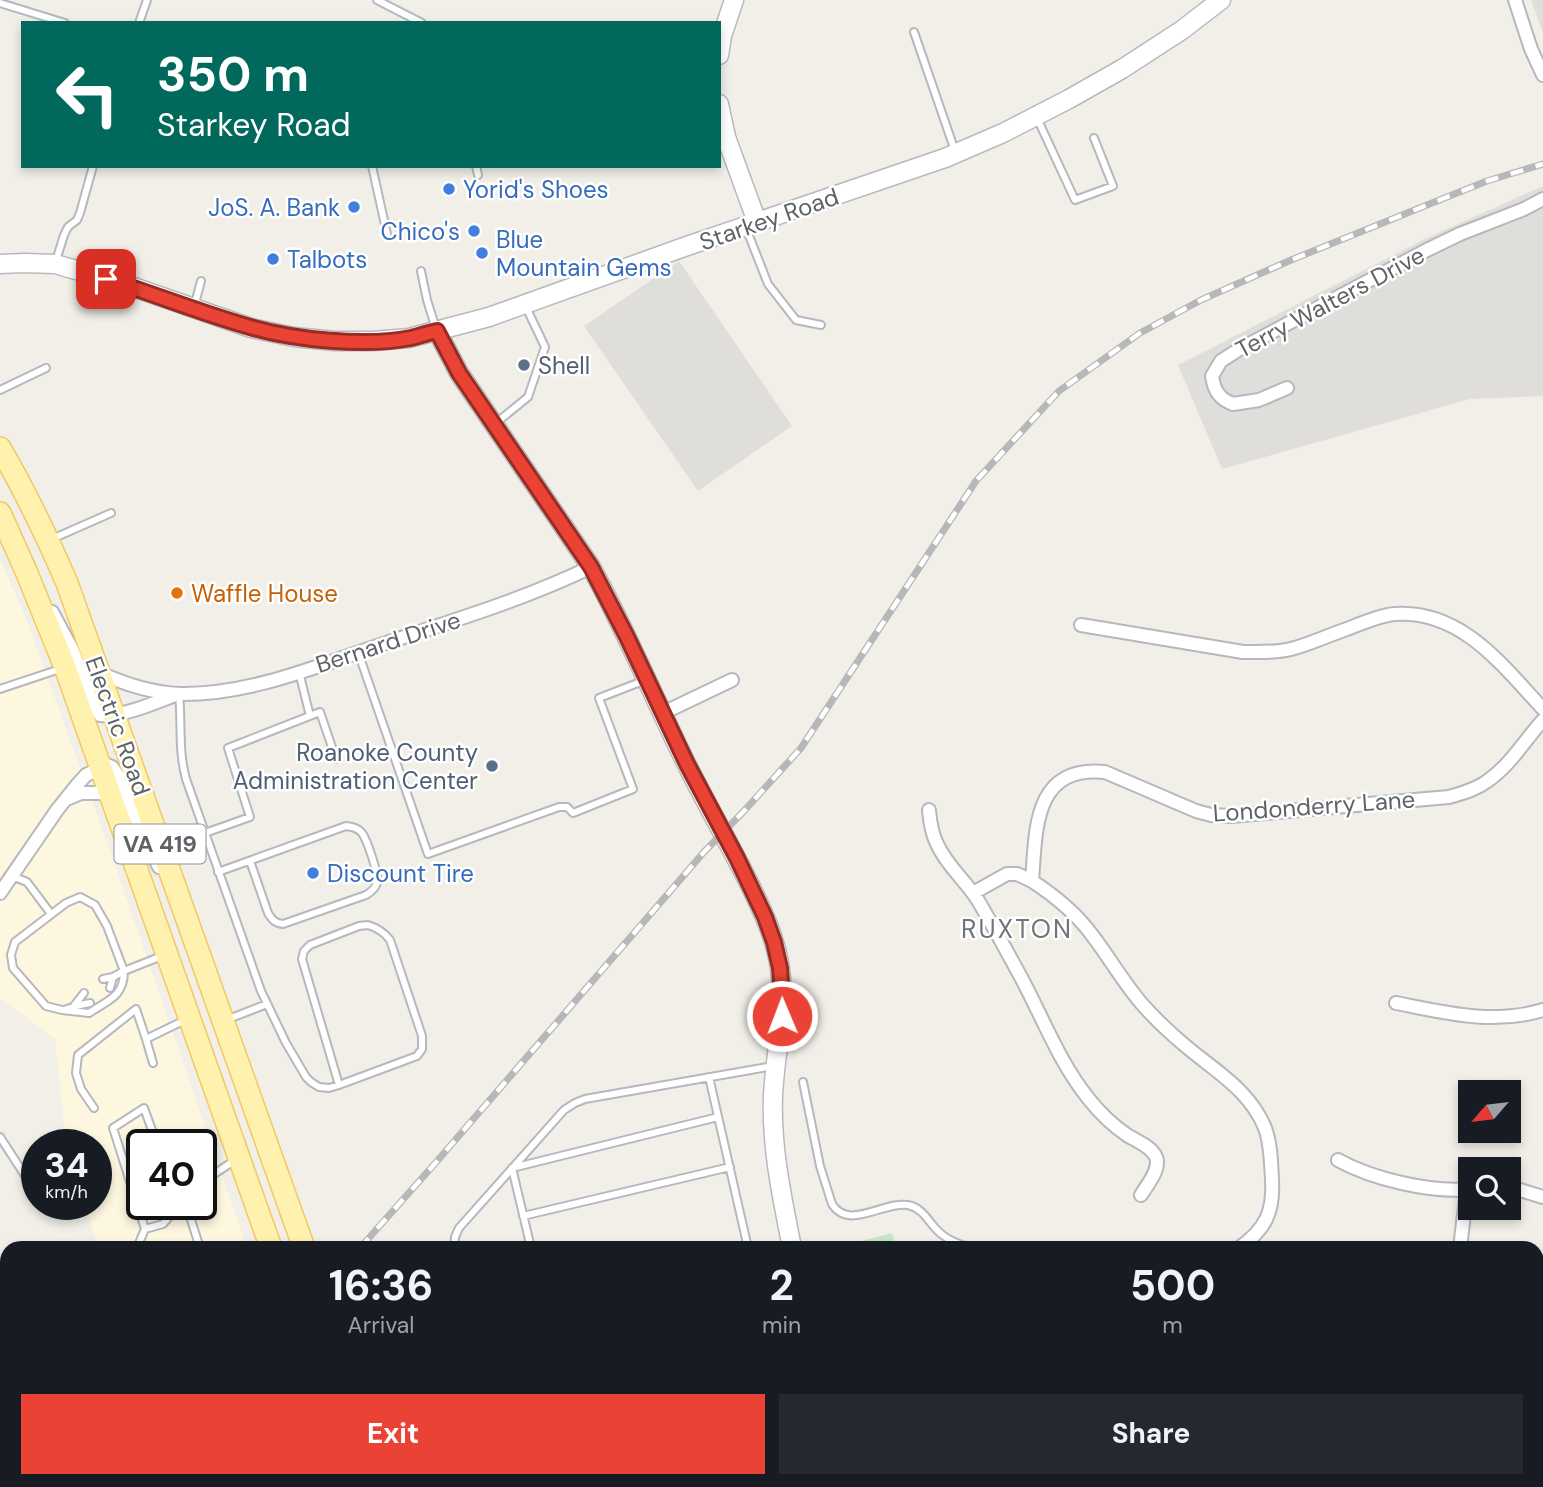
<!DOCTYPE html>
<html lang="en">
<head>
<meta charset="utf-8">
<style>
  body { margin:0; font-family:"DM Sans",sans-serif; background:#242831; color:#f1f3f6; height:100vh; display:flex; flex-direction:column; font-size:26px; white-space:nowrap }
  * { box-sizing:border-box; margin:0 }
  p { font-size:23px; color:#9ea1a6 }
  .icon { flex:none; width:38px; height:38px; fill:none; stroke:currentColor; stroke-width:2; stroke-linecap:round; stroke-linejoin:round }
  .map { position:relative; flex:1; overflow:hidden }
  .side { position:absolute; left:0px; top:1241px; width:1544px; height:247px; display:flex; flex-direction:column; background:#171b24; border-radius:21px 21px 0 0; box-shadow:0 4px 10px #0003 }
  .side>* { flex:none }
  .top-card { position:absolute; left:21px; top:21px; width:700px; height:147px; border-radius:0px; box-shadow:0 4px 10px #0003; background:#00695c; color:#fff; overflow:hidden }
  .needle { width:46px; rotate:242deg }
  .buttons { position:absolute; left:1458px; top:1080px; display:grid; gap:14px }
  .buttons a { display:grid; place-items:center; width:63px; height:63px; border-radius:0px; background:#171b24; box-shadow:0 4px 10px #0003; font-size:35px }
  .speed { position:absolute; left:21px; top:1129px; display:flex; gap:14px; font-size:35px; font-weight:700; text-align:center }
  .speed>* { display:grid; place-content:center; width:91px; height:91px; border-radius:50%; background:#171b24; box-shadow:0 4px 10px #0003; line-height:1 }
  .speed small { font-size:18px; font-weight:400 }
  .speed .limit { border:4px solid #111; border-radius:10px; background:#fff; color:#111 }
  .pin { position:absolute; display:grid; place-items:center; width:60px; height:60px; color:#fff; margin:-30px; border-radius:14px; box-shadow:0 4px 10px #0006 }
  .me { position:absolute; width:77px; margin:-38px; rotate:359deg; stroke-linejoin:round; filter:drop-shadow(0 0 5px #0008) }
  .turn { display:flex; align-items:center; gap:24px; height:147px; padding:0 21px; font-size:32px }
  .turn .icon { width:91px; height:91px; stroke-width:2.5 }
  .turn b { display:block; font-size:49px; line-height:60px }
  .eta { display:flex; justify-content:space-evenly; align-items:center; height:119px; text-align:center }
  .eta b { font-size:42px; font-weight:700; line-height:49px }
  .action { display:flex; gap:14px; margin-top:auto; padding:14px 21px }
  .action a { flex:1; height:80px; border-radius:0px; background:#ea4335; color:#fff; font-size:28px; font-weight:700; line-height:80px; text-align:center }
  .action a+a { background:#242831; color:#f1f3f6 }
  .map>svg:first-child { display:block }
  .commercial { fill:#fef7e0; fill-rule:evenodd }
  .industrial { fill:#e0deda }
  .green { fill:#c5e8c5 }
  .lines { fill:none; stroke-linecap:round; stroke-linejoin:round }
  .lane-casing { stroke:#b5b8bc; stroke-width:10 }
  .street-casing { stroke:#b5b8bc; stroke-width:16 }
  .secondary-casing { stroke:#b6babf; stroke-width:21 }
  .primary-casing { stroke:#f2c960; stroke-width:24 }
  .lane { stroke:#fff; stroke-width:6 }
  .street { stroke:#fff; stroke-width:12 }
  .secondary { stroke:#fff; stroke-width:18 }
  .primary { stroke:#fff2af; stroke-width:21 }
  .rail-casing { stroke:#b6b7b8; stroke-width:7 }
  .rail { stroke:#fff; stroke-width:4.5; stroke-dasharray:13; stroke-linecap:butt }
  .route-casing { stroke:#982c22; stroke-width:18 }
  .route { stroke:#ea4335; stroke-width:12 }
  .shop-dot { fill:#3f7fe0; stroke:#fff; stroke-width:2.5 }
  .service-dot { fill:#5c6f8a; stroke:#fff; stroke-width:2.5 }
  .food-dot { fill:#e8710a; stroke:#fff; stroke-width:2.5 }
  .labels { text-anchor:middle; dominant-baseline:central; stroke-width:5; stroke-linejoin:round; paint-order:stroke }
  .shield { fill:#fff; stroke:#8f9295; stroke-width:2 }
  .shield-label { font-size:23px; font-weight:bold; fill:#5f6368 }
  .shop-label { font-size:24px; fill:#366cbe; stroke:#fff; text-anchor:start }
  .street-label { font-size:24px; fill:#5f6368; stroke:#fff }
  .service-label { font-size:24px; fill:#4e5e75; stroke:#fff; text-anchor:start }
  .food-label { font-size:24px; fill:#c56008; stroke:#fff; text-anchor:start }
  .neighbourhood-label { font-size:26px; letter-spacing:2px; fill:#70757a; stroke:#fff }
</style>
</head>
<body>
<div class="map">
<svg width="1543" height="1487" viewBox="0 0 1543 1487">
  <rect width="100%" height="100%" fill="#f1efe8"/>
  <path class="commercial" d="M0,559l27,62 82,227 135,391 -1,9h-145l-13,-44h11v-60h-30l-11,-105 -55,-41zM142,1144h59v60h-59z"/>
  <path class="industrial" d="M1531,0h12v33z
    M1543,186v210l-73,3 -248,70 -44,-104 249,-127z
    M679,261l113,165 -94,65 -114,-165z"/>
  <path class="green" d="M892,1233l4,15h-56v-1z"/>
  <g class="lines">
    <defs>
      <path id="lane" d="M377,0l45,23
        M0,3l65,20
        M139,23l8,-23
        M914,32l41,119
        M1037,118l38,82 38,-14 -19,-48
        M372,166l15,68
        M476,166l2,9
        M746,228l22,56 28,36 25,5
        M55,264l9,-29 4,-8 9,-7 3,-7 13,-47
        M421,271l6,29 9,29
        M194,307l7,-26
        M0,390l46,-22
        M496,423l32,-26 17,-50 -19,-40
        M52,539l59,-26
        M358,652l70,202 131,-47h8l6,6 60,-24 -34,-91 44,-17
        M299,672l11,44
        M0,689l63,-21
        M179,694c3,29 -1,56 7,85l75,212 25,52 20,34 5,5 8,5 10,1 10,-3
        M205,833l45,-16 -22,-69 92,-36 16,47
        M218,872l128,-46c7,1 12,2 16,7 5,7 17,41 15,50 -2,6 -6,9 -11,12l-83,29c-8,-1 -11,-4 -15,-11l-18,-52
        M12,876l15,6 24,32
        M368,925c10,3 16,7 22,15l32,96v13l-5,7 -78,29 -37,-126 2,-8 6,-6 49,-19z
        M103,979l10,-2 11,-6c0,26 -16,29 -35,42l-27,-3 -16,-4 -33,-38 -2,-13 4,-13 51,-39 14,-6 15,8 12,21 17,45 38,-15
        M110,988l3,-11
        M75,1006l15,-3
        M64,1010l9,-3 11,-14
        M226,1020l41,-16
        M153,1063l-7,-24 39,-19
        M709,1077l39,171
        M803,1082l17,84 12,38c17,27 51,-3 76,1 14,3 19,14 28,24 10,11 23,16 38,19
        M94,1108l-13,-19 -5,-16 2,-18 58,-46 10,30
        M0,1137l37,57
        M157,1144l-13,-36 -31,20 32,101 18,-5 17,-20
        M201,1183l34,-23
        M186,1204l14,44
        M523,1216l207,-49
        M137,1248l8,-19
        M454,1248l1,-11 4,-9 105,-118 11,-7 10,-4 188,-33
        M531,1248l-19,-80 206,-51
        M185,1480l2,7
        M278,1480l3,7
        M576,1480v7
        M609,1480l1,7
        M759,1480l1,7
        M803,1480l1,7
        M339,1487l16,-5"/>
      <path id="street" d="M1515,0l16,49 12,26
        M1287,388l-28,12 -26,4c-14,-5 -19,-14 -21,-28l9,-15 17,-11 187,-99 35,-17 64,-25 19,-10
        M52,612l20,37 21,55 7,11c23,2 54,-12 75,-20
        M1081,625l162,27c16,0 33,1 48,-3 19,-5 38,-14 56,-20 15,-6 31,-13 47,-15 67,-5 108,51 149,95
        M98,672c26,12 53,21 82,22 71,1 139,-29 206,-51 69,-23 139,-44 205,-76
        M663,713l69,-33
        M67,799l14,-6h29
        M929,810c1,12 3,25 9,36 10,21 29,36 41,56 15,26 30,53 44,79 21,40 37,82 65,117 11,14 24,27 39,37 9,6 24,11 29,22 5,12 -9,28 -15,38
        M0,893l57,-83 20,-25 9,-10 21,-10 5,2 7,10 16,39 24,51
        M973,893l34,-19h10l15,7
        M1396,1003c51,10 96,22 147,7
        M1338,1160c34,19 93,33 132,29
        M1508,1188l12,2 23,7
        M1239,1248c26,-18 35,-36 33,-68 -1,-17 -1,-36 -7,-52 -15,-37 -48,-56 -77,-80 -17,-14 -32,-28 -46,-44 -19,-22 -33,-47 -50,-69 -16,-22 -37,-39 -60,-54 4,-51 1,-116 73,-109l91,39 15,4 20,1 218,-19c13,-4 26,-7 37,-15 24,-16 38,-41 57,-62
        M1460,1248l7,-59
        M1538,1487l5,-30"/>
      <path id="secondary" d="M719,55l3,-19 12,-36
        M719,104l7,33 31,85
        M0,264l24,-1 31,1 70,20 126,44 43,9 41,4h38l36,-3 80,-21 198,-71 258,-88 58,-25 66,-34 53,-30 60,-39 39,-30
        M437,331l22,42 132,194c36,65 64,134 97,200 20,40 42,78 62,118 13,27 26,54 30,84 6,43 -5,84 -7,127 -2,51 9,101 19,152
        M1536,1393l7,1
        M850,1480l2,7"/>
      <path id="primary" d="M0,448c26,44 47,89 67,135l237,665
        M0,513l26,58 39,96 206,581
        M357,1480l2,7
        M387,1480l3,7"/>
    </defs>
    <use href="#lane" class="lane-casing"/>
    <use href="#street" class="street-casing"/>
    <use href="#secondary" class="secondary-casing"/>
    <use href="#primary" class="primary-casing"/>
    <use href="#lane" class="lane"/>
    <use href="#street" class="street"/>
    <use href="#secondary" class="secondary"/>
    <use href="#primary" class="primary"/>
    <defs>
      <path id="rail" d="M360,1248l78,-88 266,-308 40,-41 57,-63 175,-267 83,-90 81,-58 61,-33 90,-40 136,-55 60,-24 56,-17
        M0,1438l7,-1"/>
    </defs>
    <use href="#rail" class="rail-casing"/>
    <use href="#rail" class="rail"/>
  </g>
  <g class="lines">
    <defs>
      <path id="route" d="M106,279c48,15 95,34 144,48 45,13 115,20 161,11 8,-2 17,-5 26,-7l22,42 132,194 36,70 60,127 50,94 28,59 9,25 6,26 2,27v21"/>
    </defs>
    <use href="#route" class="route-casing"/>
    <use href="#route" class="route"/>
  </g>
  <g class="shop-dot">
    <circle cx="449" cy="189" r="7"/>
    <circle cx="354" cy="207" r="7"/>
    <circle cx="474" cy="231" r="7"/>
    <circle cx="482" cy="253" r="7"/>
    <circle cx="273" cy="259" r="7"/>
    <circle cx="313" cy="873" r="7"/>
  </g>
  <g class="service-dot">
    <circle cx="524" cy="365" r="7"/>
    <circle cx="492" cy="766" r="7"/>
  </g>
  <circle class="food-dot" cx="177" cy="593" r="7"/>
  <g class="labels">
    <rect class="shield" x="114.5" y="824.5" width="91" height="39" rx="5"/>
    <g class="shield-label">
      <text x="160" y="844">VA 419</text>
    </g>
    <g class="shop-label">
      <text x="463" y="189">Yorid's Shoes</text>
      <text x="340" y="207" text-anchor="end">JoS. A. Bank</text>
      <text x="460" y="231" text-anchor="end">Chico's</text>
      <text x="496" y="239">Blue<tspan x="496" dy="28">Mountain Gems</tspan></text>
      <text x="287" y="259">Talbots</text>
      <text x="327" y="873">Discount Tire</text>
    </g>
    <g class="street-label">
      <text transform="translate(769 219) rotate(-19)">Starkey Road</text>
      <text transform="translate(1330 302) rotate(-28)">Terry Walters Drive</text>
      <text transform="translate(388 642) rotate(-18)">Bernard Drive</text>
      <text transform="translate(118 726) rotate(70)">Electric Road</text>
      <text transform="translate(1314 806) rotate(-4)">Londonderry Lane</text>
    </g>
    <g class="service-label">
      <text x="538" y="365">Shell</text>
      <text x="478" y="752" text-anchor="end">Roanoke County<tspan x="478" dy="28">Administration Center</tspan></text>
    </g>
    <g class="food-label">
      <text x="191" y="593">Waffle House</text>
    </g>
    <g class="neighbourhood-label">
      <text x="1017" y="929">RUXTON</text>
    </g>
  </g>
</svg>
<div class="buttons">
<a><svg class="needle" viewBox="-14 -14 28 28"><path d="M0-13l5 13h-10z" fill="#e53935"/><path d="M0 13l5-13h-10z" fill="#9ea1a6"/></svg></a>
<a><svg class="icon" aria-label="search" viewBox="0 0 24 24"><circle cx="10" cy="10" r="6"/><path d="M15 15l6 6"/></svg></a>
</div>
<div class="speed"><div>34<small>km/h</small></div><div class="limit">40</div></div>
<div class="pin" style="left:106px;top:279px;background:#d93025"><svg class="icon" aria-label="arrive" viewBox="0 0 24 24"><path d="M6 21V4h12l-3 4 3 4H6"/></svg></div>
<svg class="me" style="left:782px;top:1016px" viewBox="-20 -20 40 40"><circle r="17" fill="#ea4335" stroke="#fff" stroke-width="3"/><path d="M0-11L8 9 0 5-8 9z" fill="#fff"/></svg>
<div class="top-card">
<div class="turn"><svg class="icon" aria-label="left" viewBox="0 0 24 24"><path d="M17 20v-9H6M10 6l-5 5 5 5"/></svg><div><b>350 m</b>Starkey Road</div></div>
</div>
<section class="side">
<div class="eta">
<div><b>16:36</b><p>Arrival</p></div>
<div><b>2</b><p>min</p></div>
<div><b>500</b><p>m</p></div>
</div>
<div class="action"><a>Exit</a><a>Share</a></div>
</section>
</div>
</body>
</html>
